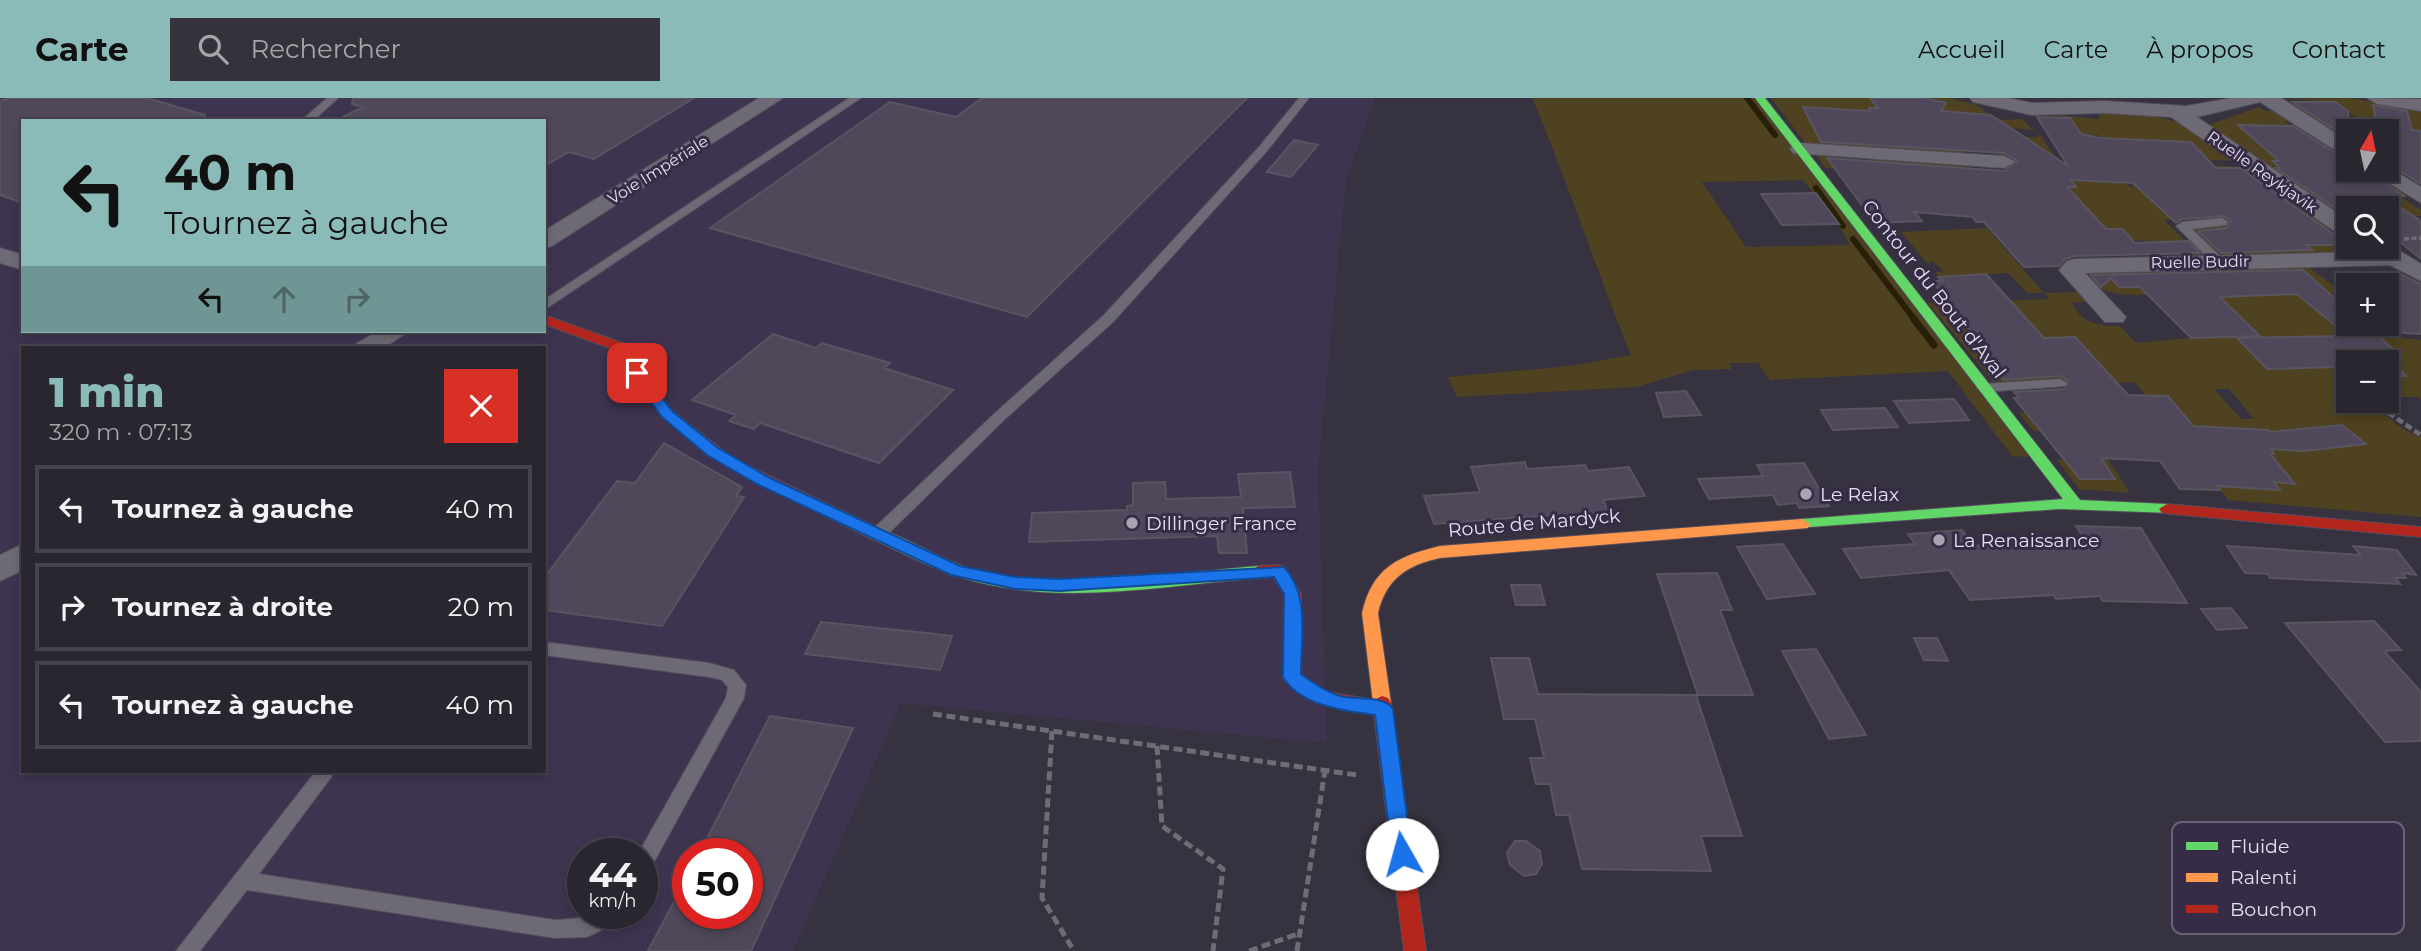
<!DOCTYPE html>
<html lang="fr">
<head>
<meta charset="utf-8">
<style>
  body { margin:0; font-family:Montserrat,sans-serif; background:#35323b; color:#f1f3f6; height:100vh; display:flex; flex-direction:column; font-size:26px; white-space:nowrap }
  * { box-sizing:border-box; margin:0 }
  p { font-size:23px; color:#a5a5aa }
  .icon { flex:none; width:38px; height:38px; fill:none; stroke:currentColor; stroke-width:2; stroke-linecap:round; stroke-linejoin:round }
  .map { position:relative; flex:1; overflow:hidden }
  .side { position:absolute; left:21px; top:248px; width:525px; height:427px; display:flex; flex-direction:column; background:#29262f; border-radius:0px; box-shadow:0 4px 10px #0003,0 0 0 2px #45434b }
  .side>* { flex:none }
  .top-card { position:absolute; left:21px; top:21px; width:525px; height:214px; border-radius:0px; box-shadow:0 4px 10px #0003,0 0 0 2px #45434b; background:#8bbbb9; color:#111; overflow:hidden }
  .needle { width:46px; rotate:9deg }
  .tools { position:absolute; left:2336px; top:21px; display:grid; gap:14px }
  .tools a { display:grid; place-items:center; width:63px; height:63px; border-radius:0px; background:#29262f; box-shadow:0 4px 10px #0003,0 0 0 2px #45434b; font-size:35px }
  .speed { position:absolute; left:567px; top:740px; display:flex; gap:14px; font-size:35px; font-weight:700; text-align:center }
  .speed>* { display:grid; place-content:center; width:91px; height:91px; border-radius:50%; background:#29262f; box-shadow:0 4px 10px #0003,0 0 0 2px #45434b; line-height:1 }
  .speed small { font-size:18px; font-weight:400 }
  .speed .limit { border:10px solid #d22; background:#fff; color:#111 }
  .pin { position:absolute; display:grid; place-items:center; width:60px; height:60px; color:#fff; margin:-30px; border-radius:14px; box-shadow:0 4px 10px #0006 }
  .me { position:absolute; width:77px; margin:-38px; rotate:353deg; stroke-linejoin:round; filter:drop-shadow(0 0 5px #0008) }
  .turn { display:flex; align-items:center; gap:24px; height:147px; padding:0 28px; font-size:32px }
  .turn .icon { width:91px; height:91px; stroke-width:2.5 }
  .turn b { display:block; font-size:49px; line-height:60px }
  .lanes { display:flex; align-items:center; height:66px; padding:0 28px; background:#0003; justify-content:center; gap:35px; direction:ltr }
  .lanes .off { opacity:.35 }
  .round { display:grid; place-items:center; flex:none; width:74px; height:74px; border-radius:0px; background:#35323b }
  .head { display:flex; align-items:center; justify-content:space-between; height:119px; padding:0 28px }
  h1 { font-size:42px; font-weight:800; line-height:52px; color:#8bbbb9 }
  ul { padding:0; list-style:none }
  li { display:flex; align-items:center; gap:21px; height:88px; margin:0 14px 10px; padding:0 14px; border:4px solid #45434b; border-radius:0px }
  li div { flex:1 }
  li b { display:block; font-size:26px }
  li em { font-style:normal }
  header { display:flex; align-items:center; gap:42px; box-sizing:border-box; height:98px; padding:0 35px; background:#8bbbb9; color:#111 }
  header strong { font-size:33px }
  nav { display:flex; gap:38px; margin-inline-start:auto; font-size:24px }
  .search { width:490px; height:63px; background:#35323b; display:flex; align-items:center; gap:18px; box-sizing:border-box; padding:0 24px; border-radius:0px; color:#a5a5aa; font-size:26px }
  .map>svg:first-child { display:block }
  .built { fill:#3f3450; fill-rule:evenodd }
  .green { fill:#4f4220; fill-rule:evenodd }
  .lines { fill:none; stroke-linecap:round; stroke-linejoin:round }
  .stream-far1 { stroke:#281f09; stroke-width:6 }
  .stream { stroke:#281f09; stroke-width:7 }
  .building { fill:#50485a; stroke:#585560; stroke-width:2 }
  .lane-casing { stroke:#534e5a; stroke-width:2 }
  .street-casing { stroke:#534e5a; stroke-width:2 }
  .fast-casing { stroke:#534e5a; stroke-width:2 }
  .slow-casing { stroke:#534e5a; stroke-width:2 }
  .jam-casing { stroke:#534e5a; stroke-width:2 }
  .path-far2 { stroke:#706c76; stroke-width:3.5; stroke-dasharray:5 2.5; stroke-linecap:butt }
  .path-far1 { stroke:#706c76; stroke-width:4.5; stroke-dasharray:7 3.5; stroke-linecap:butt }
  .path { stroke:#706c76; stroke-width:5; stroke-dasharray:9 4.5; stroke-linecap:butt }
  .lane { fill:#6e6a75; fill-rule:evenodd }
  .street { fill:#6e6a75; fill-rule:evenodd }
  .fast { fill:#63d668; fill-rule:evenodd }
  .slow { fill:#ff974d; fill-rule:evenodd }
  .jam { fill:#b3261e; fill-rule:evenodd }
  .route { fill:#1a73e8; stroke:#114b97; stroke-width:2 }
  .poi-dot { fill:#a8a2b1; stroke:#362c45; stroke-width:2.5 }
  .labels { text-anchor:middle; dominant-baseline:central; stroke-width:6; stroke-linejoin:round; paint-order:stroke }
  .far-street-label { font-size:16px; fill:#e5dfef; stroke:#362c45 }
  .street-label { font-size:19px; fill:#e5dfef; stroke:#362c45 }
  .poi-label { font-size:19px; fill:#e5dfef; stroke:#362c45; text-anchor:start }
  .key { fill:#362c45; stroke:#6b6278; stroke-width:2 }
  .key-label { font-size:19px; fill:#e5dfef }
</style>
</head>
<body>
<header>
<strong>Carte</strong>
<div class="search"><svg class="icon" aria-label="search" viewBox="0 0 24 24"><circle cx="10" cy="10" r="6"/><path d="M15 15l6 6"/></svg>Rechercher</div>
<nav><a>Accueil</a><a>Carte</a><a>À propos</a><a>Contact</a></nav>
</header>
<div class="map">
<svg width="2421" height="853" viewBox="0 0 2421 853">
  <rect width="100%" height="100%" fill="#37323f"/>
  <path class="built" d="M0,0h1375l-29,82 -28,291 9,272 -426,-40 -108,248h-793zM23,23h521v210h-521zM23,250h521v424h-521zM583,756h59v60h-59zM688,756h59v60h-59z"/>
  <path class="green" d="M1532,0h222l275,359 -17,-1 -64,-85 -178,9 -12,-17h-29l3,6 -39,1 -57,17 -179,10 -9,-20 123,-11 60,-11c-35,-85 -63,-173 -99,-257zM1803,82l35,44 12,21 -104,2 -44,-65z
    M1771,0h177l26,6 17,11 -20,-2 2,3 -29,-1 22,40 -159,-10z
    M2351,0l70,13v27h-3l3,3v36l-34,-7v-5l8,6 18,-2 -26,-16v-22h-39v5h-6l6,5v4l-40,-26 4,-1 -36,-19zM2285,1l50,3 24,18c-13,0 -15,-3 -26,-7 -17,-7 -32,-2 -48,-14z
    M2259,9l5,4h17l15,9 -12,1 15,10 15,1 -12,1 46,33v2l-14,1 39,29 22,-1 -10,-7 16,-1 9,5 -11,2 22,14v6h-8l-21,-14 -17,3 5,3h-53l7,5h14v7l-17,-7 -123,-88z
    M2098,14l52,3 31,8 55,38 -72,-3 3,5 77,4 63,46 25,13 -9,1 8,7 -23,1 11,10h29l15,8 -138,2 -9,-3 -23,-23 2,-3h33l6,5h9l-13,-12 -66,1 36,35h-8l-15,-13 -50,-2 -8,-7 5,-1 -2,-3 -12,3 8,9 -6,-4h-30l-27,-19h31l6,6h6l-13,-15 -40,-2 4,4 -9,1 22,19 -37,1 -24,-28h-47l-12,-14 -70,-4 -4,-16 -43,-2 -9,-14 10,1 4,8 44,3 -3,-7 -11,-2 103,6 3,4 -45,-2 14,17h7l-3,-6 76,4 -1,-3 26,1 5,7 30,2 -4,-7 50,2 14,7 -13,-18h8l-3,-5 -61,-5 -24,-37 24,2 5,13 33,5 -6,-9 -17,-1 -11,-16 -35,-5 65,6zM2118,45h23l22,20 -29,-1zM2202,102l13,12 -50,1 -12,-12zM2296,138l15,14h-37l-14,-13z
    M1994,19l5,3 24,-1 7,9 6,1 22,32 -57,-4 -12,-19 51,-1 -4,-7 -30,-2z
    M1987,130l57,65 33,-1 11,9 -16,2c9,20 28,24 48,23l16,17 55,-5 -18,-45c-26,0 -76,11 -85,-21l80,-3 24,28 37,-1 -28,-27 103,-5 44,32v18l-13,-1 20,20 66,7v60l-4,-3h-30v-35h-39v16h-7l7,6v17h20l35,28 18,8v80l-193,-17 -93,-118 -134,9 -73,-88 20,-1 29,36 -5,-36 78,-3 -6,-6h-17l-19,-20 -68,5 -5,-6 9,-1 -11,-10 -5,3 -27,-32zM2214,291h15l25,30h-13zM2205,329l46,2 15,19z
    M2037,314l72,49 21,32 -51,-4 -22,-29h11l12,19 34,-1 -68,-46 -13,-1 -14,-18z"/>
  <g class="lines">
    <path class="stream-far1" d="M1747,0l28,37
      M1816,90l27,38
      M1853,141l62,81"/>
    <path class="stream" d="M1913,220l21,27"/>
  </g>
  <path class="building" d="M9,0h138l58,17v6h-182v82l-23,-8v-94z
    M353,0h341l-100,61 -25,-7 -25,14v-45h-132l-13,-4 -6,4h-58l28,-14 -11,-3z
    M982,0h265l-220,219 -317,-89 180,-126 66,15z
    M1870,0h55l21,5 -5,8 50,4 77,51 -31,-49 33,1 11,16 19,4 91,4 25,26h24l98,69 10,2v6h-41l5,5 -91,3 -23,-22 28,-3 5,-7 -8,-5 -41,3 -6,4 -43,-40 -62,-3 5,7h-9l39,42h16l13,14 53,-2 12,12 -125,3 -10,3 -6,7 -35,1 -40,-45h-8l-3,-5 -59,-5 8,9 -47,2 -48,-65 177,13 13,-10 -13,-8 -183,-11 -18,-35 67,4 -1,-3h9z
    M2292,4h43l13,9v27z
    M2373,7l34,6 5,19 9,1v53l-34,-21v-32l-10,-4z
    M2238,27l55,1 47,30 8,2v12h18l38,26 -20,1 37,24v38l-34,-28v-23h-28l-11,-8v17l-72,-49h4l-7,-7h6z
    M1294,42l24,5 -27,32 -24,-5z
    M1816,95l23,31 -57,1 -21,-31z
    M2303,172l36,32 9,-5v27h39v-39h-14l26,-12 22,11v50l-48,-3 22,20h-17l28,25 -19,1v-15h-39v15l-11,-10 -70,2 -30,-31 111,-2 -51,-42 -77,3 40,39 -69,2 -51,-51h-21l-8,-9 -10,9 -10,-12z
    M1986,176l58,64 31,-1 53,58 40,1 25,30 75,4 3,2 71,-7 24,19 -61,7 -34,-2 3,5 -3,1 24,29 -21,-2 6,8 -63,-4 3,4 -40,-1 -20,-28 -59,-3 14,21h-35l-66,-81h5l-5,-6 51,-3 3,-8 -8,-5 -56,4 -21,-24h7l-58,-75h10l-4,-4z
    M773,236l43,14 6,-5 68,20 -6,5 69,22 -74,73 -119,-40 -6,6 -25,-8 7,-6 -44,-15z
    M1686,293l15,24 -37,2 -8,-24z
    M1954,301l15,21 -60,3 -15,-22z
    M1885,310l13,19 -65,3 -12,-20z
    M664,345l78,44 -6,9 8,1 -82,129 -118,-16v-32l73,-97 18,2z
    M1525,364l2,7 58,-4 3,6 41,-4 16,29 -42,4 7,15 -56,5 -2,-5 -118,9 -10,-28 56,-4 -9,-25z
    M1804,365l25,43 -30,2 -2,-5 -19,2 -5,-10 -64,4 -11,-20 65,-3 -6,-11z
    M1290,374l5,35 -52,1 4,45h-28l-2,-17 -188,6 3,-29 95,-3v-4l6,-1v-22l32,-1 1,17 75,-2 -3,-23z
    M2076,428l65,2 46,75 -84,-2 -4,-5 -43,3 -3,-4 -83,5 -21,-30 -88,8 -18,-29 72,-5 -7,-10 54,-4 11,16 110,-9z
    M1783,446l32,50 -48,5 -30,-52z
    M2227,448l134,9 -8,-9 44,4 19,25 -14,-2 4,5h-11l5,6 -130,-6 -2,-4 -23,-1z
    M1717,475l15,37h-12l33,85h-55l-41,-121z
    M1511,487h29l5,20h-29z
    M2231,510l16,20 -30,2 -16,-21z
    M2374,523l27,29 -17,1 37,41v49l-36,1 -100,-119z
    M821,524l106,11 25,3 -12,34 -135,-16z
    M1914,540h23l11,23 -24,-1z
    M1816,551l50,86 -37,4 -47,-88z
    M1491,560h38l9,36 158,1 46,141h-41l10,35 -129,-2 -13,-54h-13l-6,-31h-14l-6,-26h14l-9,-39h-31z
    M770,618l83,12 -102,223h-103l40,-76v39h59v-60h-48z
    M1515,743h11l14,10 2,13 -6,10 -12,2 -14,-11 -3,-12z"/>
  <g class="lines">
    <defs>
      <path id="lane" d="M327,0h11l-25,23h-12z
        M849,0h12l-317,212v-10z
        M1299,0h10l-42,53 -154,171 -109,98 -121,119h-12l-2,-4 2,-4 123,-117 109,-98 156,-169z
        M2222,120l6,4 -2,3 -34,4 30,29v6h-8l-38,-38 6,-4z
        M2060,281l7,4 -2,3 -81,6 -7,-4 7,-4z
        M544,544l165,21 25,7 12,15 -2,13 -95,173 -7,3v-20h-4l88,-156 2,-11 -6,-7 -13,-3 -165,-22z
        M315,674h20l-76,102 296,46c25,-1 43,-6 68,-6l-3,7 -33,16 -32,1 -308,-48 -47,61h-24z"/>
      <path id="street" d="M759,0h24l-231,148 -8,2v-17z
        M1970,0h38l24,5 73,-2 81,5 46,-8h49l67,43v15l-7,-2 -81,-52 -63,15 151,103v17l-8,-2 -169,-118 -66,-4 -73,2 -59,-13z
        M2367,0l54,1v12l-44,-7z
        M1800,45l204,13 11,6 -11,6 -211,-15 -3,-4 3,-4z
        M2387,68l34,21v16l-53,-33h19z
        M2387,145l34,21v17l-31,-16 -305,8 41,44 -3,5h-18l-46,-52 8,-9 8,-2 294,-7 -3,-5h21z
        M0,150l23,7v15l-23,-7z
        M378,233h31l-25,17h-31l4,-5z
        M23,446v26l-23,11v-26z"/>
      <path id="fast" d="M1755,0h10l315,402 87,4 8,5 -3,4 -112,-4 -264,19 -2,-4 8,-5 261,-20z
        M868,427c41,11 76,39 118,48 86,18 186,0 272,-7l8,6 -8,6c-86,7 -187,26 -272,6 -44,-9 -83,-31 -124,-50l-2,-4 2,-4z"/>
      <path id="slow" d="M1802,421l8,5 -2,4 -368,30c-33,7 -54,21 -62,55l13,90 -3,5 -6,2 -6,-2 -3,-5 -11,-90c10,-45 36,-57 78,-67z"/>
      <path id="jam" d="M544,217l81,29 47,67 62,48 140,67 2,4 -2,4h-12l-138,-69 -62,-48 -47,-67 -71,-26z
        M2167,406l254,23v10l-259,-24 -3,-4z
        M1278,467l6,2 17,27v80l26,18 47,8 8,-4 6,2 3,5 35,248h-22l-30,-236 -58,-12 -30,-21 -3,-5 2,-83 -12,-17 -15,1 -8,-6 8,-6z"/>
    </defs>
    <use href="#lane" class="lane-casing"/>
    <use href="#street" class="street-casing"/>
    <use href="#fast" class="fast-casing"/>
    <use href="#slow" class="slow-casing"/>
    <use href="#jam" class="jam-casing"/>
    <path class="path-far2" d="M2404,141l17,-1"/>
    <path class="path-far1" d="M2344,280l4,4
      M2371,303l50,34"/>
    <path class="path" d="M933,616l424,61
      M1052,633l-10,167 32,53
      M1157,648l5,80 61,43 -10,82
      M1249,853l51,-18
      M1297,853l28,-181"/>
    <use href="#lane" class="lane"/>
    <use href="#street" class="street"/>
    <use href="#fast" class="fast"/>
    <use href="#slow" class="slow"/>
    <use href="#jam" class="jam"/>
  </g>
  <path class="route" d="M637,271l5,1 30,41 46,37 50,29 192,89 55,11 45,2 224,-12c26,27 17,71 17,107 12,9 25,18 39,22 14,4 45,-1 53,13l19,145 -3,6 -7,3 -7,-3 -3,-6 -17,-139c-30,-4 -75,-9 -92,-38l1,-83 -10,-17 -214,14 -45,-2 -64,-14 -194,-91 -50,-29 -45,-38 -32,-44z"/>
  <g class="poi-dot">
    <circle cx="1806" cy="396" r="7"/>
    <circle cx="1132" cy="425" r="7"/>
    <circle cx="1939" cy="442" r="7"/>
  </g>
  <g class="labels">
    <g class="far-street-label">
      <text transform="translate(658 72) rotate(-32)">Voie Impériale</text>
      <text transform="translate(2262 74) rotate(35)">Ruelle Reykjavik</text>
      <text transform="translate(2200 164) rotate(-1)">Ruelle Budir</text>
    </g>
    <g class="street-label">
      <text transform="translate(1934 191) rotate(52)">Contour du Bout d'Aval</text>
      <text transform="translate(1534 425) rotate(-5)">Route de Mardyck</text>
    </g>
    <g class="poi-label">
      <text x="1820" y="396">Le Relax</text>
      <text x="1146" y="425">Dillinger France</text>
      <text x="1953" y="442">La Renaissance</text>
    </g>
  </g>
  <rect x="2172" y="724" width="232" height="112" rx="10" class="key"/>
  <rect x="2186" y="744" width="32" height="8" fill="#63d668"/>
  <rect x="2186" y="775" width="32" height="9" fill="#ff974d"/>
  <rect x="2186" y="807" width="32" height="8" fill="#b3261e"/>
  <g class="key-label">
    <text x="2230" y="755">Fluide</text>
    <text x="2230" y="786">Ralenti</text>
    <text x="2230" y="818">Bouchon</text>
  </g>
</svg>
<div class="tools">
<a><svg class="needle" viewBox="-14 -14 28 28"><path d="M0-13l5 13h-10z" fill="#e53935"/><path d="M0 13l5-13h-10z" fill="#a5a5aa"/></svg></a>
<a><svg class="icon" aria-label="search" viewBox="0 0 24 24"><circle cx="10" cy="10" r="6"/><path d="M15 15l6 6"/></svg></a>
<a>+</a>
<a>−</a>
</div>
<div class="speed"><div>44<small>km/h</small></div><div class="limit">50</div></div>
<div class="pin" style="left:637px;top:275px;background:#d93025"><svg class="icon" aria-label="arrive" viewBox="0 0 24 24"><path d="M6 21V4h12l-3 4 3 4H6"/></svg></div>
<svg class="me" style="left:1402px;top:756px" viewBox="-20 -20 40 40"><circle r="19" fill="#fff"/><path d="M0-13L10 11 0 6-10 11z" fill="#1a73e8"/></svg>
<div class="top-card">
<div class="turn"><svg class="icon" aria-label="left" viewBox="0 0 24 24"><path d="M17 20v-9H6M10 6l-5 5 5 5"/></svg><div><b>40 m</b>Tournez à gauche</div></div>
<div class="lanes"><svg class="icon" aria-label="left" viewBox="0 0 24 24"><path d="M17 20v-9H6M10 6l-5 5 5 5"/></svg><svg class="icon off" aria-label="ahead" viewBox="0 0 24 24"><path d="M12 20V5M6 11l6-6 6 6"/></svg><svg class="icon off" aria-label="right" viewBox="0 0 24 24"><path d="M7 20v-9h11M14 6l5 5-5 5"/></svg></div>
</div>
<section class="side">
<div class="head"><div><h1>1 min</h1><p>320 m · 07:13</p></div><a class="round" style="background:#d93025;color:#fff"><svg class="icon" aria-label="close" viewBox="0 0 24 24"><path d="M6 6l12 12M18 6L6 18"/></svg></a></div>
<ul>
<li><svg class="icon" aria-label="left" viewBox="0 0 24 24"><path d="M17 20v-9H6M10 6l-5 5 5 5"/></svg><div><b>Tournez à gauche</b></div><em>40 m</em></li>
<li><svg class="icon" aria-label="right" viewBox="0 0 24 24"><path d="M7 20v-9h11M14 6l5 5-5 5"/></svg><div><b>Tournez à droite</b></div><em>20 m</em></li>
<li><svg class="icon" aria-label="left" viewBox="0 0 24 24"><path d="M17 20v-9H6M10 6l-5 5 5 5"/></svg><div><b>Tournez à gauche</b></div><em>40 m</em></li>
</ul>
</section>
</div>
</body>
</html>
